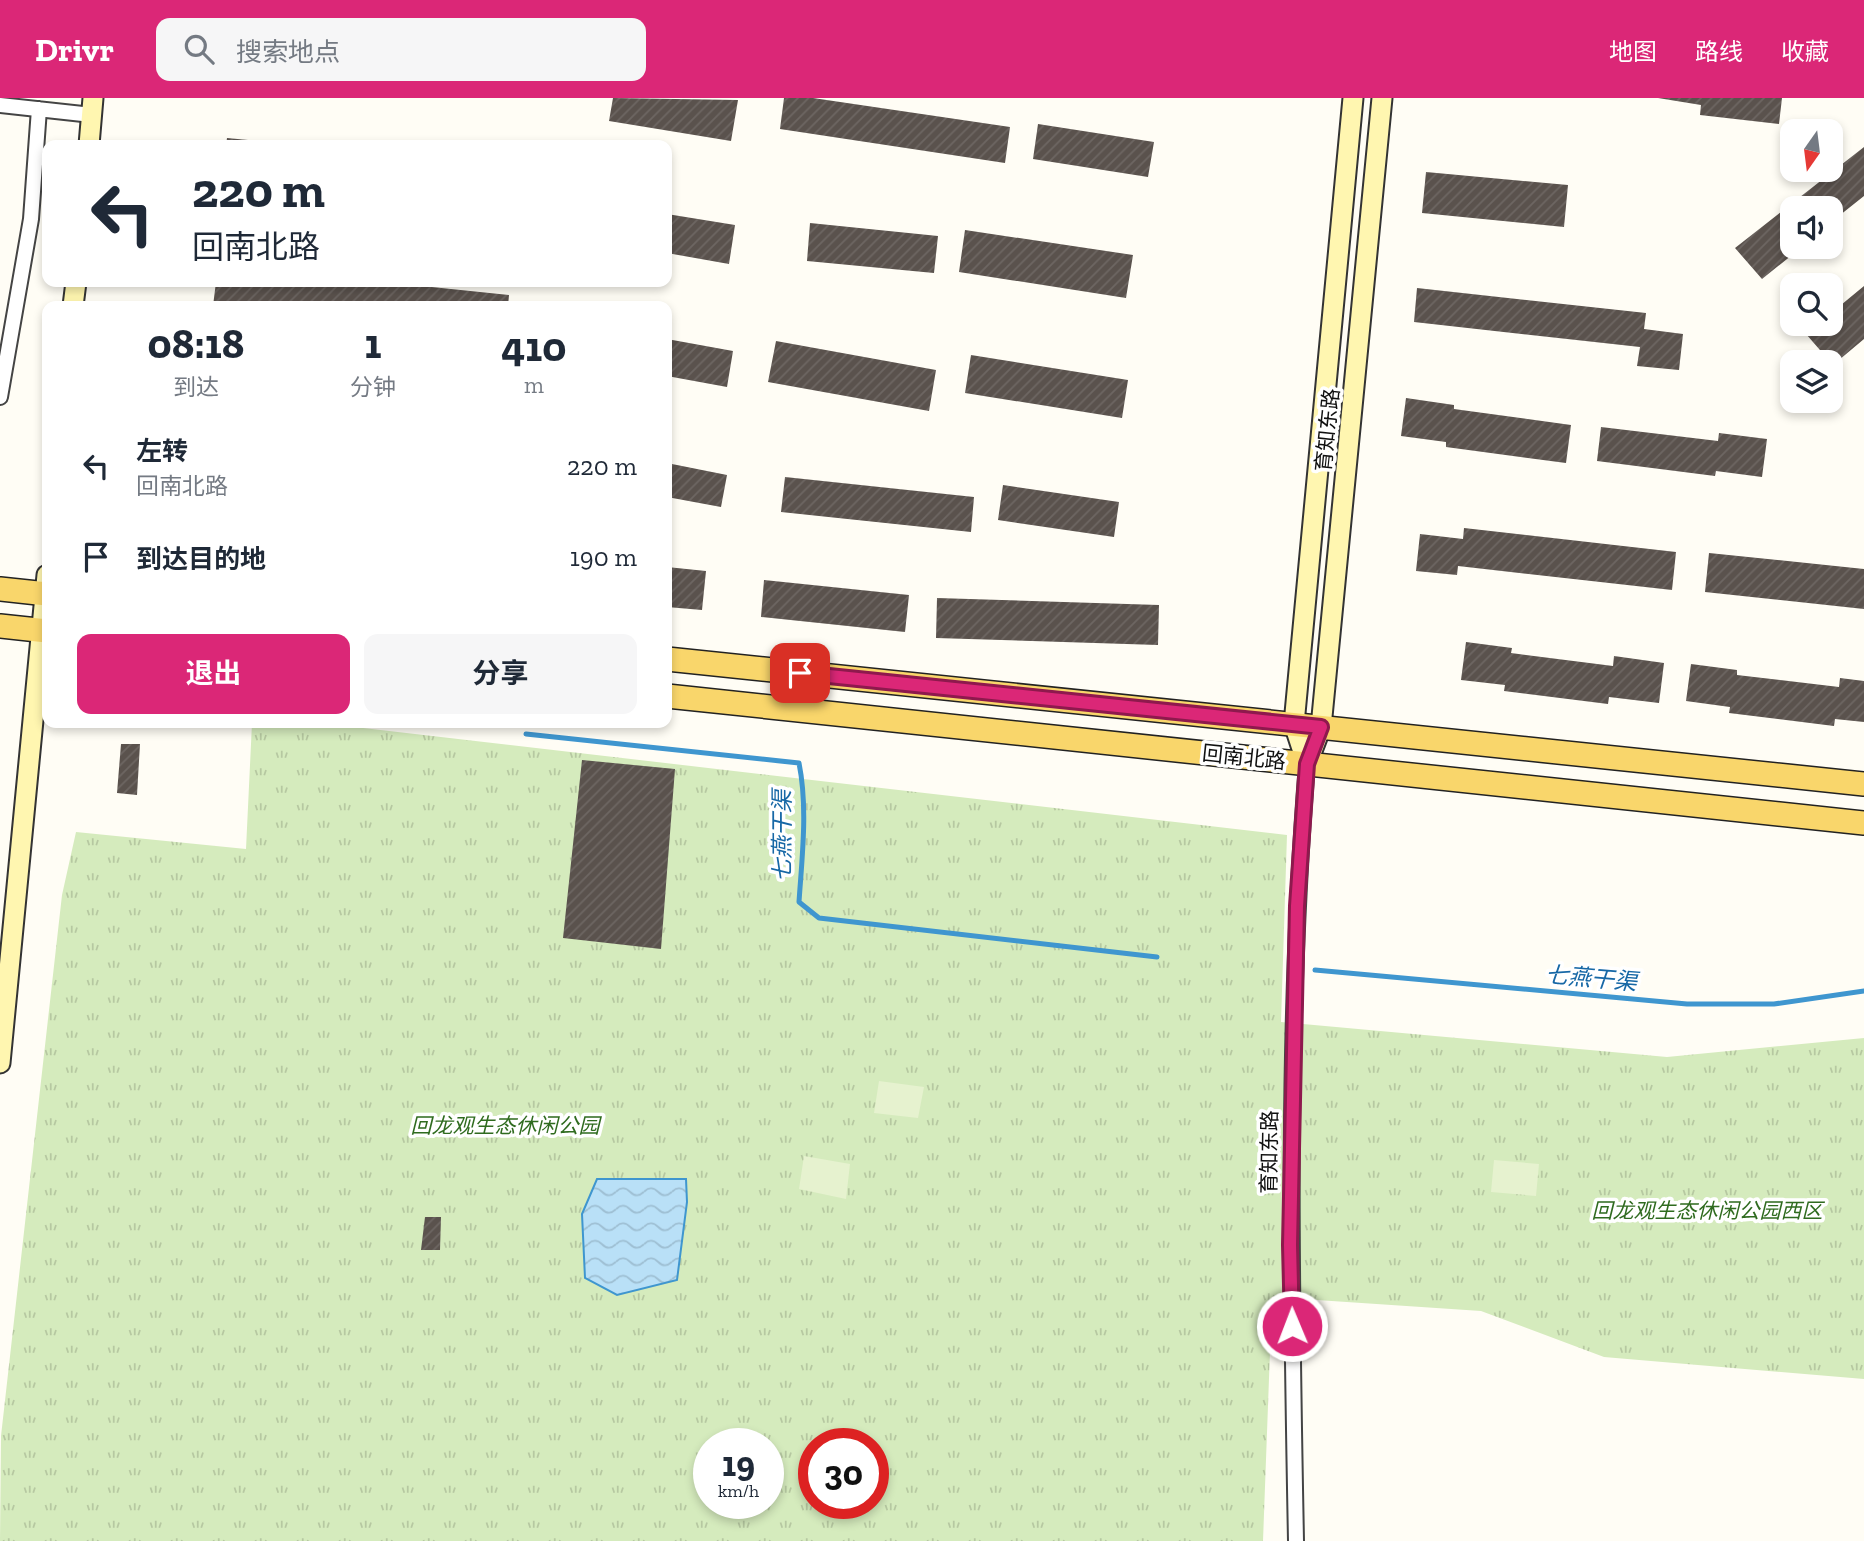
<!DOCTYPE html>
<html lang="zh">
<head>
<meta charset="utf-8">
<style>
  body { margin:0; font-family:"Zilla Slab","Noto Sans SC",serif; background:#f6f6f7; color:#1f2937; height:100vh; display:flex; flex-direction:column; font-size:26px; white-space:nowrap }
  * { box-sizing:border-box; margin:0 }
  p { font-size:23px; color:#747a83 }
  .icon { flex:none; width:38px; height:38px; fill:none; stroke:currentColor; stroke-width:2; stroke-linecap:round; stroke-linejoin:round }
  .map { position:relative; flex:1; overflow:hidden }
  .panel { position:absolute; left:42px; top:203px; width:630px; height:427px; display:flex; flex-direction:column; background:#fff; border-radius:14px; box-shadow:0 4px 10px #0003 }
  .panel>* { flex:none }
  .hud { position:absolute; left:42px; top:42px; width:630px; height:147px; border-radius:14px; box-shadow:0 4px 10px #0003; background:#fff; color:#1f2937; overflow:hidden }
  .needle { width:46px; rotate:194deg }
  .tools { position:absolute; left:1780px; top:21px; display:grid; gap:14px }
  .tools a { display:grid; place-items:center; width:63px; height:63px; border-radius:14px; background:#fff; box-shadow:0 4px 10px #0003; font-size:35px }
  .speed { position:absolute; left:693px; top:1330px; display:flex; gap:14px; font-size:35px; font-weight:700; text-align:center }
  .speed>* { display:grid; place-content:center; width:91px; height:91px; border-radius:50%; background:#fff; box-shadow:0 4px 10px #0003; line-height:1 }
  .speed small { font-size:18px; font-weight:400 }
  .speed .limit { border:10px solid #d22; background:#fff; color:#111 }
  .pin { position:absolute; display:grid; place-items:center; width:60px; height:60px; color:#fff; margin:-30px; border-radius:14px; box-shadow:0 4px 10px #0006 }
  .me { position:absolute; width:77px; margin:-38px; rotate:359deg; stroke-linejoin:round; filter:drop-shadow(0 0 5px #0008) }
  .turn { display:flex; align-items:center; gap:24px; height:147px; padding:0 35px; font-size:32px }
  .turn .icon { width:91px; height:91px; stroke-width:2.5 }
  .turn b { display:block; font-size:49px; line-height:60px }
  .eta { display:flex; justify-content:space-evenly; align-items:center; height:119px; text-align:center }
  .eta b { font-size:42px; font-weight:700; line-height:49px }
  .action { display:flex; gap:14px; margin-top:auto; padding:14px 35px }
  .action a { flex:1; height:80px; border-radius:14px; background:#db2777; color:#fff; font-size:28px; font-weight:700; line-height:80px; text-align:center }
  .action a+a { background:#f6f6f7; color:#1f2937 }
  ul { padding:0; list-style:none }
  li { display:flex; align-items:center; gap:21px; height:91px; padding:0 35px }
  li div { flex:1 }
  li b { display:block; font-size:26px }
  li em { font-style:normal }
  header { display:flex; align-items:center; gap:42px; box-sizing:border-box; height:98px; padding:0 35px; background:#db2777; color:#fff }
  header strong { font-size:33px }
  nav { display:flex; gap:38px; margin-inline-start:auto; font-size:24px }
  .search { width:490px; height:63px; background:#f6f6f7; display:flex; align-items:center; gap:18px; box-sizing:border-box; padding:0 24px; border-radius:14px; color:#747a83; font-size:26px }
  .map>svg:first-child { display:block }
  .grass { fill:url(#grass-tufts); fill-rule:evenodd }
  .pitch { fill:#e6f2cf }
  .water { fill:url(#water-waves); stroke:#3f96cf; stroke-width:2 }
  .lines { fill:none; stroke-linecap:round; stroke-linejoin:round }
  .stream { stroke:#3f96cf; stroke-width:5 }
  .building { fill:url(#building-hatch) }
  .street-casing { stroke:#444; stroke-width:18 }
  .secondary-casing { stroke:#333; stroke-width:23 }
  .primary-casing { stroke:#222; stroke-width:26 }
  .street { stroke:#fff; stroke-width:14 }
  .secondary { stroke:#fff6b0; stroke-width:19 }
  .primary { stroke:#f9d66b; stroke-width:23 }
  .route-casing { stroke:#8e194d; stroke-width:18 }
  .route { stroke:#db2777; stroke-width:12 }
  .labels { text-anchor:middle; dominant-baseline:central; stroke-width:7; stroke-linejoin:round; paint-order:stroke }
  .street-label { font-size:21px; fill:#111; stroke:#fff }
  .park-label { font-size:21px; font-style:italic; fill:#2f6b1f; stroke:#fff }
  .water-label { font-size:23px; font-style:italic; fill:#1768a6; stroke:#fff }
</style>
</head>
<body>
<header>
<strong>Drivr</strong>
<div class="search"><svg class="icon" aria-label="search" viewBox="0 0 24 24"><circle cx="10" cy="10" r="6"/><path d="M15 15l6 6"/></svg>搜索地点</div>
<nav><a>地图</a><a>路线</a><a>收藏</a></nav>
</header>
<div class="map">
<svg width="1864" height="1443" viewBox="0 0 1864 1443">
  <defs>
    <pattern id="grass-tufts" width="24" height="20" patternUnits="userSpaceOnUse" patternTransform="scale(1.75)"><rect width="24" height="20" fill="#d5ebbd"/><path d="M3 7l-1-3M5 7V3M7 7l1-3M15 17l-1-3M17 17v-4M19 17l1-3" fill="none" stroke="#b6c8a1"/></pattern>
    <pattern id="water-waves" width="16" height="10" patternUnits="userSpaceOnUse" patternTransform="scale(1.75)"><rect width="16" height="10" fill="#b9e0f7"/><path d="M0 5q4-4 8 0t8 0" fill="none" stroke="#9ebfd3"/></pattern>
    <pattern id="building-hatch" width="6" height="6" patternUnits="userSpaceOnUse" patternTransform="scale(1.75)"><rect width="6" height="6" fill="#5a524d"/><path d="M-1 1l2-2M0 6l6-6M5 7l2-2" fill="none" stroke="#6d6662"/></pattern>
  </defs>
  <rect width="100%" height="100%" fill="#fffdf5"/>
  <path class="grass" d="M252,625h68l967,112 -6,187 386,35 197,-19v341l-260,-22 -123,-46 -209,-14 -9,244h-1263l1,-105 61,-541 14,-63 170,17zM709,1346h59v59h-59zM814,1346h59v59h-59z"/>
  <path class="pitch" d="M879,983l45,6 -6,31 -44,-5z
    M804,1058l46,8 -4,35 -47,-10z
    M1494,1062l45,4 -3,32 -45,-4z"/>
  <path class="water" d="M597,1081h89l1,23 -10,78 -60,15 -32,-17 -3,-64z"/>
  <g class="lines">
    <path class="stream" d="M526,636l273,29c9,45 3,94 0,139l20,16 338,39
      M1315,872l372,34h87l90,-13"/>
  </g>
  <path class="building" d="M613,0l125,2 -7,41 -122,-20z
    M784,0h29l197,29 -5,36 -225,-34z
    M1658,0h124l-3,26 -79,-9 1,-10z
    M1038,26l116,18 -6,35 -115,-18z
    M227,40l55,5v2h-56z
    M1864,49v49l-34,27v-15h-38v39h10l-40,32 -27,-31z
    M1426,74l142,13 -4,42 -142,-14z
    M667,116l68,11 -6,39 -62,-11z
    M810,125l128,13 -4,37 -127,-12z
    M965,132l168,25 -7,43 -167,-26z
    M216,184h167l126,13 -1,11h-295z
    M1864,188v53l-31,26 -27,-31 12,-10h12v-10z
    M1417,190l229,25 -2,16 39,5 -4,36 -42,-4 3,-19 -226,-25z
    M667,241l66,12 -6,36 -60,-11z
    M776,243l160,29 -7,41 -161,-29z
    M971,257l157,25 -6,38 -157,-25z
    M1406,300l48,7v4l117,16 -5,38 -120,-16v-5l-45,-6z
    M1601,329l117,14 1,-8 48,6 -5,38 -46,-6 -1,5 -118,-15z
    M667,365l60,12 -6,32 -54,-10z
    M785,379l189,20 -3,35 -190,-20z
    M1003,387l116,17 -5,35 -116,-17z
    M1464,430l212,24 -4,38 -214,-24 -1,9 -41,-4 4,-37 43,5z
    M1709,455l155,16v40l-159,-17z
    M667,469l39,4 -4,39 -35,-3z
    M764,482l145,15 -4,37 -144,-15z
    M937,500l222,7 -1,40 -222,-7z
    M1466,544l46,6 -1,5 102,13 1,-10 50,7 -5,40 -50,-6 -1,7 -104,-13 1,-6 -44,-5z
    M1691,566l46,6v5l102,12 1,-9 24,3v41l-29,-3 -1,7 -105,-13 1,-6 -44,-6z
    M121,646h19l-3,51 -20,-2z
    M582,662l93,9 -14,180 -98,-11z
    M425,1119h16l-1,33h-19z"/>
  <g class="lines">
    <defs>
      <path id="street" d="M0,7l92,10
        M0,299l31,-178 8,-110
        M1296,1443c-5,-259 -10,-518 11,-777"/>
      <path id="secondary" d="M89,47l4,-47
        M73,208l3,-24
        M1307,666l14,-37 61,-629
        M1307,666l-13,-40 59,-626
        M0,965l47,-488"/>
      <path id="primary" d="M0,491l47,5
        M0,528l47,5
        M667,561l1197,125
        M667,598l1197,127"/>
    </defs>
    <use href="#street" class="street-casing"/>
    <use href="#secondary" class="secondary-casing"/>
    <use href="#primary" class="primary-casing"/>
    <use href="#street" class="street"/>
    <use href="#secondary" class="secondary"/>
    <use href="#primary" class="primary"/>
  </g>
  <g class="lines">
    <defs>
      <path id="route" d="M800,575l521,54 -14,37 -10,142 -7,339 2,81"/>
    </defs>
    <use href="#route" class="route-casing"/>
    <use href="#route" class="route"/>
  </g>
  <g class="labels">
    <g class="street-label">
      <text transform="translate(1327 332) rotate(-84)">育知东路</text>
      <text transform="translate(1244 659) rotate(6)">回南北路</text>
      <text transform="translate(1269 1054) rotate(-89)">育知东路</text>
    </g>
    <g class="park-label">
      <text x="505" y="1027">回龙观生态休闲公园</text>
      <text x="1707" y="1112">回龙观生态休闲公园西区</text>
    </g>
    <g class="water-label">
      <text transform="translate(782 738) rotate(-90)">七燕干渠</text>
      <text transform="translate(1591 880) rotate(5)">七燕干渠</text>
    </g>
  </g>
</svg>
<div class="tools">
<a><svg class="needle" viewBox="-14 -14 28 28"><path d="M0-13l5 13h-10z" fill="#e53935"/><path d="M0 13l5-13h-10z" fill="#747a83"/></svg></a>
<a><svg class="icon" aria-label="sound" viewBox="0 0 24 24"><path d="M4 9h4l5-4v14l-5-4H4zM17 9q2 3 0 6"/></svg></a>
<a><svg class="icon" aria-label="search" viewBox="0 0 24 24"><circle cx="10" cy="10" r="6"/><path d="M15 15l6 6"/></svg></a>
<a><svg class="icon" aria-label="layers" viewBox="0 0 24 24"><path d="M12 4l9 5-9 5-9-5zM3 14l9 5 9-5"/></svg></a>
</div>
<div class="speed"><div>19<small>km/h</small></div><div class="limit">30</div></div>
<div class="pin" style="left:800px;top:575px;background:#d93025"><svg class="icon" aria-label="arrive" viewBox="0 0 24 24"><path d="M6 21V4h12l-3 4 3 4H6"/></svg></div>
<svg class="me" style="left:1292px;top:1228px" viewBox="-20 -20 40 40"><circle r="17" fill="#db2777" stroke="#fff" stroke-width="3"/><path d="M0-11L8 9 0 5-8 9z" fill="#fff"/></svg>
<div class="hud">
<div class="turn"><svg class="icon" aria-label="left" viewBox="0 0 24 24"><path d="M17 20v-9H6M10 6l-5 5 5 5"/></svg><div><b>220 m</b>回南北路</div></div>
</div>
<section class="panel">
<div class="eta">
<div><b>08:18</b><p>到达</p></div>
<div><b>1</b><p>分钟</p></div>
<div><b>410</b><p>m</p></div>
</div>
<ul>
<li><svg class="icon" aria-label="left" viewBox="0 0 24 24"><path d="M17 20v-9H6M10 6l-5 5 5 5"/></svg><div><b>左转</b><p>回南北路</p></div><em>220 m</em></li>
<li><svg class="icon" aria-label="arrive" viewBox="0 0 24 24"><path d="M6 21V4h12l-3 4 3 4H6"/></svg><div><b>到达目的地</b></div><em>190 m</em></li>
</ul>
<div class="action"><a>退出</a><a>分享</a></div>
</section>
</div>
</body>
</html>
